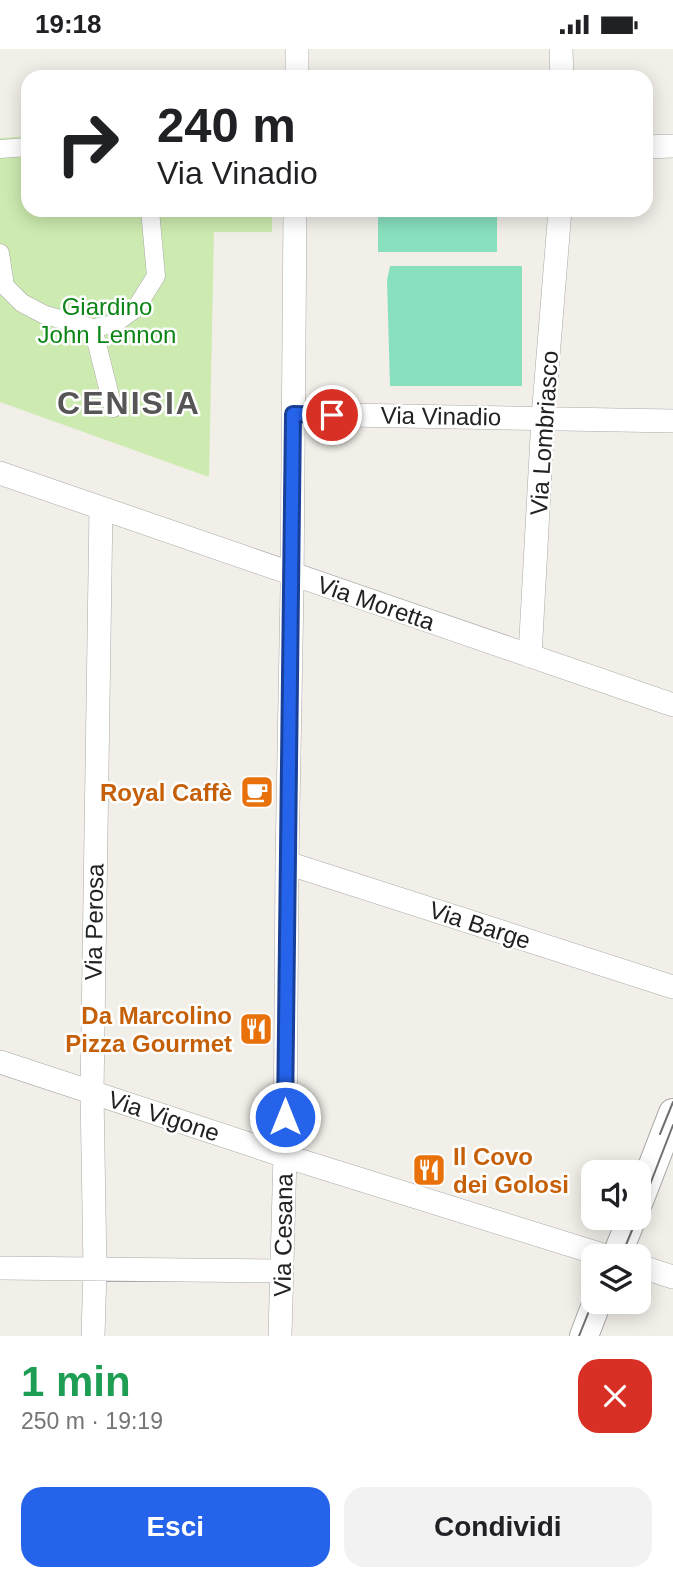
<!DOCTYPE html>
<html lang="it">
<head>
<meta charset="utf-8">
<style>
  body { margin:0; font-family:Helvetica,sans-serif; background:#f2f2f2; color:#202124; height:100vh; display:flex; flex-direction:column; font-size:26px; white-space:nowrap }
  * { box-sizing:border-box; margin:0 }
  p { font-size:23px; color:#757577 }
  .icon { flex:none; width:38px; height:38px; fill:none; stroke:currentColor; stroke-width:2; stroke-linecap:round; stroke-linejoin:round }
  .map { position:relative; height:1287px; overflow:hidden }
  .panel { display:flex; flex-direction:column; background:#fff; flex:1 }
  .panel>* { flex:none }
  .banner { position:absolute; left:21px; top:21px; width:632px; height:147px; border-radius:21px; box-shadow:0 4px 18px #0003; background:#fff; color:#202124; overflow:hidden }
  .fabs { position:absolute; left:581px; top:1111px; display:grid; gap:14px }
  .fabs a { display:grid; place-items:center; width:70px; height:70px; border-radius:14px; background:#fff; box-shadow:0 4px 18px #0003; font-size:35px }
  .pin { position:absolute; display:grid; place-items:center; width:60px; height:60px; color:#fff; margin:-30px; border:4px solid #fff; border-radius:50%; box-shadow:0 2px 7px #0007 }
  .me { position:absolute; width:77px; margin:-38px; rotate:0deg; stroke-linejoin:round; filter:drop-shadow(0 0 5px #0008) }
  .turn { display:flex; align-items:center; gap:24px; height:147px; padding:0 21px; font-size:32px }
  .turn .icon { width:91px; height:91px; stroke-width:2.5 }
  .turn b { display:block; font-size:49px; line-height:60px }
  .round { display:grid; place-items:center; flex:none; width:74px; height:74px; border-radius:21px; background:#f2f2f2 }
  .head { display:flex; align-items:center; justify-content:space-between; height:119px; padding:0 21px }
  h1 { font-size:42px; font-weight:700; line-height:52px; color:#1e9e55 }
  .primary-button { display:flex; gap:14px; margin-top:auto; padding:14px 21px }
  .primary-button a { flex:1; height:80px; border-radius:21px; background:#2563eb; color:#fff; font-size:28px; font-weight:700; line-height:80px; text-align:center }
  .primary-button a+a { background:#f2f2f2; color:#202124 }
  .status { display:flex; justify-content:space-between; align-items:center; height:49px; padding:0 35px; background:#fff; direction:ltr }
  .status svg { height:19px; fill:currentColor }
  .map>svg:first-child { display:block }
  .grass { fill:#cdebb0 }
  .pitch { fill:#88e0be }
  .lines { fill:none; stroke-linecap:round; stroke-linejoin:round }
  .pedestrian-casing { stroke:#a9a9a9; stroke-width:19 }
  .minor-casing { stroke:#a9a9a9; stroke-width:24 }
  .tertiary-casing { stroke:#a9a9a9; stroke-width:30 }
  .pedestrian { stroke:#fff; stroke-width:18 }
  .minor { stroke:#fff; stroke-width:23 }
  .tertiary { stroke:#fff; stroke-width:28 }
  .tram { stroke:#707070; stroke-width:2 }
  .route-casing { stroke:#184099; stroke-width:18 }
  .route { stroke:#2563eb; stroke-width:12 }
  .labels { text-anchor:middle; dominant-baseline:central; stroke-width:5; stroke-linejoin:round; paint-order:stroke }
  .park-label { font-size:24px; fill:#0c8416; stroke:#fff }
  .street-label { font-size:24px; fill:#222; stroke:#fff }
  .food-label { font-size:24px; font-weight:bold; fill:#c56008; stroke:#fff; text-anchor:end }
  .district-label { font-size:32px; font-weight:bold; letter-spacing:2px; fill:#555; stroke:#fff }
</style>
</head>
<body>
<div class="status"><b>19:18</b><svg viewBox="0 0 49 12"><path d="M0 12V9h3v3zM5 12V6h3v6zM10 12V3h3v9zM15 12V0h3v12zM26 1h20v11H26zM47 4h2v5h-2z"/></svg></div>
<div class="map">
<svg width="673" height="1287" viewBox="0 0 673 1287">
  <rect width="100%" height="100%" fill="#f2efe9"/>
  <path class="grass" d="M28,87v74h244v22h-58l-5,245 -209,-75v-264z"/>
  <path class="pitch" d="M378,161h119v42h-119z
    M390,217h132v120h-132l-3,-106z"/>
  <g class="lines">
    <defs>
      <path id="pedestrian" d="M0,100l28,-2
        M0,204l5,33 17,17 23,12 48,13 21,-4 22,-16 20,-32 -6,-66
        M93,279l20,80"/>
      <path id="minor" d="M561,0l1,28
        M297,28v-28
        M646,98l27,-1
        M293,365l380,7
        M0,424l673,232
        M530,607l13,-238 17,-208
        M287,814l386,124
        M0,1013l285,94 324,101
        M639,1217l34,11
        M0,1219l282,3
        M93,1287l2,-67 -3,-176 9,-585
        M280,1287l5,-180 2,-293 5,-273 3,-380"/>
      <path id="tertiary" d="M639,1152l34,-88
        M616,1208l16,-39
        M584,1287l13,-34"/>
    </defs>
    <use href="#pedestrian" class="pedestrian-casing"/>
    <use href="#minor" class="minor-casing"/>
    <use href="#tertiary" class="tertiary-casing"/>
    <use href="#pedestrian" class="pedestrian"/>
    <use href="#minor" class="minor"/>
    <use href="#tertiary" class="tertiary"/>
    <path class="tram" d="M660,1085l13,-32
      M639,1164l34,-88
      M621,1208l16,-39
      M579,1287l14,-35"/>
  </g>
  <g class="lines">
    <defs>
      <path id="route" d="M285,1068l8,-703 39,1"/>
    </defs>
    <use href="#route" class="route-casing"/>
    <use href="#route" class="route"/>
  </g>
  <defs>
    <symbol id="cafe-square" viewBox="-11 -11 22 22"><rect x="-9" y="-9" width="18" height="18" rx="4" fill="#e8710a" stroke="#fff"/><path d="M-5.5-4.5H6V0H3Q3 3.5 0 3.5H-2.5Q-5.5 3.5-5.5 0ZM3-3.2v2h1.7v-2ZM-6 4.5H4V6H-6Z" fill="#fff"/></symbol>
    <symbol id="restaurant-square" viewBox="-11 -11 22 22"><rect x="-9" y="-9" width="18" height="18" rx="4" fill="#e8710a" stroke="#fff"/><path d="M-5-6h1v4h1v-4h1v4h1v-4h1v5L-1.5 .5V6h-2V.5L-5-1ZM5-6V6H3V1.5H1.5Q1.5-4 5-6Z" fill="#fff"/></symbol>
  </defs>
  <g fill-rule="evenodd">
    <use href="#cafe-square" x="238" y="724" width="38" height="38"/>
    <use href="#restaurant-square" x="237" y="961" width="38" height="38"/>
    <use href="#restaurant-square" x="410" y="1102" width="38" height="38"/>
  </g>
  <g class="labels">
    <g class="park-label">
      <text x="107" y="257">Giardino<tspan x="107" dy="28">John Lennon</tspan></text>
    </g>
    <g class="street-label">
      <text transform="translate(441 367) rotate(1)">Via Vinadio</text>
      <text transform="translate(544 384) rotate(-86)">Via Lombriasco</text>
      <text transform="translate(376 554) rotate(19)">Via Moretta</text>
      <text transform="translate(94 873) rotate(-89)">Via Perosa</text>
      <text transform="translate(480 876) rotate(18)">Via Barge</text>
      <text transform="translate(164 1067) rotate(18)">Via Vigone</text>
      <text transform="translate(283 1186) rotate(-89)">Via Cesana</text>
    </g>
    <g class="food-label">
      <text x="232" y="743">Royal Caffè</text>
      <text x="232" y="966">Da Marcolino<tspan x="232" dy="28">Pizza Gourmet</tspan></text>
      <text x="453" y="1107" text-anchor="start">Il Covo<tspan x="453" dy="28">dei Golosi</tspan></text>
    </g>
    <g class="district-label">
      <text x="129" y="354">CENISIA</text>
    </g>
  </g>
</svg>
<div class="fabs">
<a><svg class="icon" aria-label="sound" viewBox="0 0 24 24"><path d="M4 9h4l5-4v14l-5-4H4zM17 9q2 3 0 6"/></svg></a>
<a><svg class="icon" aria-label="layers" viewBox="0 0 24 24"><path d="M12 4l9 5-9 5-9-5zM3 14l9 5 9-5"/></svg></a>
</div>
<div class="pin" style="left:332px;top:366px;background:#d93025"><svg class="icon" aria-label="arrive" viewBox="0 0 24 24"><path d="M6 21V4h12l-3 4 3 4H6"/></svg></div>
<svg class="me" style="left:285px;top:1068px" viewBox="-20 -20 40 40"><circle r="17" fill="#2563eb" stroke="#fff" stroke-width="3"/><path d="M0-11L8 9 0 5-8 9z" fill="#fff"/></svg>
<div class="banner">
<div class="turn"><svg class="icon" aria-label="right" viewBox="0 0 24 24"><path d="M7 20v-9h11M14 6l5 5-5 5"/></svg><div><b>240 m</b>Via Vinadio</div></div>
</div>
</div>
<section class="panel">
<div class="head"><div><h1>1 min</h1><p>250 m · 19:19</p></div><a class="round" style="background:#d93025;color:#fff"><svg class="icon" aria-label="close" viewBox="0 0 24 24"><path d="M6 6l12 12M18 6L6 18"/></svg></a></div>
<div class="primary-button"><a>Esci</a><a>Condividi</a></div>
</section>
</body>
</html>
